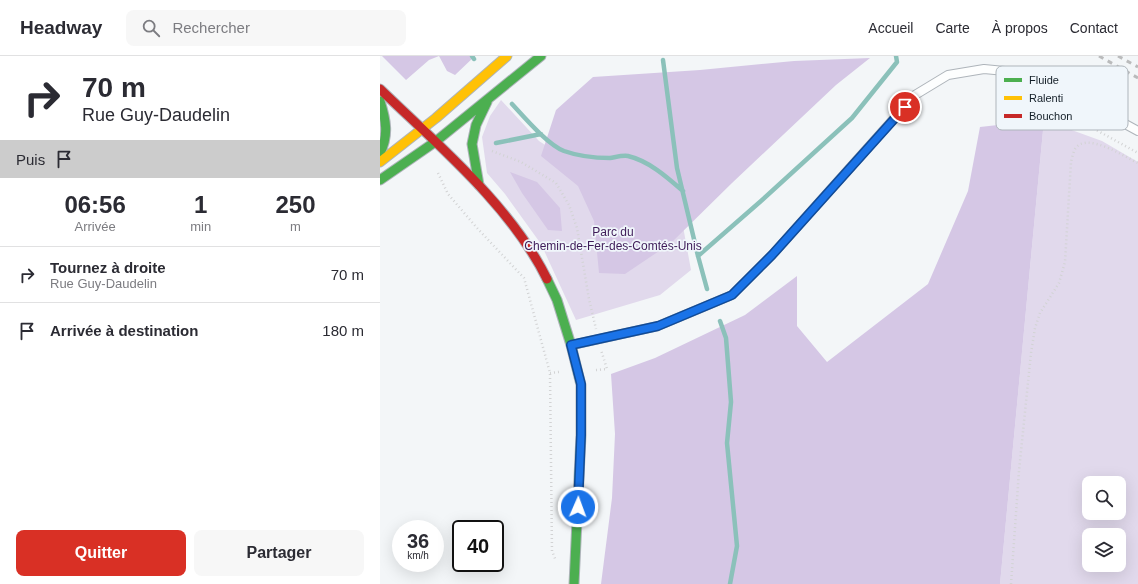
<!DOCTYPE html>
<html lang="fr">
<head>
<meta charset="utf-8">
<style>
  body { margin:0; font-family:Helvetica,sans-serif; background:#f7f7f7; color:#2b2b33; height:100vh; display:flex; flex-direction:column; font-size:15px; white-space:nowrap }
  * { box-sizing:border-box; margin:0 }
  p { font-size:13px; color:#7c7c81 }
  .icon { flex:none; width:22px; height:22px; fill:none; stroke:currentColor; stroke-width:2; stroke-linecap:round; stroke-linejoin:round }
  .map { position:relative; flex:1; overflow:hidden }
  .details { display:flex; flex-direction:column; background:#fff; width:380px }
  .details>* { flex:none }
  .top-card { background:#fff; color:#2b2b33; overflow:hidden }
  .buttons { position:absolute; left:702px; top:420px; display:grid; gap:8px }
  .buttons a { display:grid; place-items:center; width:44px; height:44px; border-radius:8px; background:#fff; box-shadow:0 4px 16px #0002; font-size:20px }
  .speed { position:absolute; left:12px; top:464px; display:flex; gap:8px; font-size:20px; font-weight:700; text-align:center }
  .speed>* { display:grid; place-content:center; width:52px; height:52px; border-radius:50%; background:#fff; box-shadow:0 4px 16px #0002; line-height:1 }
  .speed small { font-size:10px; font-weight:400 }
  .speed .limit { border:2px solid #111; border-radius:6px; background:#fff; color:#111 }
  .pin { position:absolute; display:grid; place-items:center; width:34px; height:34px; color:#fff; margin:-17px; border:2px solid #fff; border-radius:50%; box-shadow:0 1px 4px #0007 }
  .me { position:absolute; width:44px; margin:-22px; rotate:2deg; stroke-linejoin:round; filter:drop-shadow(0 0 3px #0008) }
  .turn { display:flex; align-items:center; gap:14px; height:84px; padding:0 16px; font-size:18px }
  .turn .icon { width:52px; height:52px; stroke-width:2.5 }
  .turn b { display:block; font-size:28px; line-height:34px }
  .then { display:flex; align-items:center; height:38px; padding:0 16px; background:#0003; gap:8px; font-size:15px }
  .eta { display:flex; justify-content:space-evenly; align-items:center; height:68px; text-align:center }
  .eta b { font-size:24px; font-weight:600; line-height:28px }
  .cta { display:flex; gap:8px; margin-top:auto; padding:8px 16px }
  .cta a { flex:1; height:46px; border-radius:8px; background:#d93025; color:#fff; font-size:16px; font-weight:600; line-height:46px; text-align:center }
  .cta a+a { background:#f7f7f7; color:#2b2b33 }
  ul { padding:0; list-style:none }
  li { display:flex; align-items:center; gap:12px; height:56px; padding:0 16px; border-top:1px solid #e1e1e2 }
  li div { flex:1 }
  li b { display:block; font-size:15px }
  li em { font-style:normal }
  header { display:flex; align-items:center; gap:24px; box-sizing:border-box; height:56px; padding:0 20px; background:#fff; border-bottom:1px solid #e1e1e2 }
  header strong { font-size:19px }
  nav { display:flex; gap:22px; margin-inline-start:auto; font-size:14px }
  .search { width:280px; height:36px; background:#f7f7f7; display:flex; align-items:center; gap:10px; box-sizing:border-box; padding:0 14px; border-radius:8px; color:#7c7c81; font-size:15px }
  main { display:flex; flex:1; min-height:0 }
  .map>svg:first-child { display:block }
  .green { fill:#e1d9ec; fill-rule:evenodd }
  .forest { fill:#d5c7e5 }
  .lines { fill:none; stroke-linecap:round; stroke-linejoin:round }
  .stream { stroke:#8bc1ba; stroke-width:4.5 }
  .lane-casing { stroke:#aeb4ba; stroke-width:10 }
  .fast-casing { stroke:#aeb4ba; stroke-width:11 }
  .slow-casing { stroke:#aeb4ba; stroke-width:11 }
  .jam-casing { stroke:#aeb4ba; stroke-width:11 }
  .path { stroke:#d2d3d4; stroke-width:2.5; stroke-dasharray:1 3; stroke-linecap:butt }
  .lane { stroke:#fdfefe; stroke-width:8 }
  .fast { stroke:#4caf50; stroke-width:9 }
  .slow { stroke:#ffc107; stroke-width:9 }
  .jam { stroke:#c62828; stroke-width:9 }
  .rail { stroke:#babbbc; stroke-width:3; stroke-dasharray:5 5; stroke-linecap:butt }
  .route-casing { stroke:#114b97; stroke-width:10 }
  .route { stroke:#1a73e8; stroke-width:7 }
  .labels { text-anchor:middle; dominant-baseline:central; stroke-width:3.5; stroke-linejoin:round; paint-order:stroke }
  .park-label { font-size:12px; fill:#3f1c59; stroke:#f0f6fb }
  .key { fill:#f0f6fb; stroke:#aeb5bb; stroke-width:1 }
  .key-label { font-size:11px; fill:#131e27 }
</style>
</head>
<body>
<header>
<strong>Headway</strong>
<div class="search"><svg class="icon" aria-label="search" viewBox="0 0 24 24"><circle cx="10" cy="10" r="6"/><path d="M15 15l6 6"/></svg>Rechercher</div>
<nav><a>Accueil</a><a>Carte</a><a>À propos</a><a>Contact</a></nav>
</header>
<main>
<section class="details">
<div class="top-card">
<div class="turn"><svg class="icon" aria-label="right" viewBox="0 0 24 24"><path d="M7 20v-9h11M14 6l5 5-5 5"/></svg><div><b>70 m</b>Rue Guy-Daudelin</div></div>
<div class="then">Puis<svg class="icon" aria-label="arrive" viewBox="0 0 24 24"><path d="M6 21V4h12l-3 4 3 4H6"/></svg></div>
</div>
<div class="eta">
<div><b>06:56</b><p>Arrivée</p></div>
<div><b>1</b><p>min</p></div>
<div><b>250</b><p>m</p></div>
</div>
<ul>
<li><svg class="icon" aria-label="right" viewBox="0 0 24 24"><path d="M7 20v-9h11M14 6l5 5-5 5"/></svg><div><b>Tournez à droite</b><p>Rue Guy-Daudelin</p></div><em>70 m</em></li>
<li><svg class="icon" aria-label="arrive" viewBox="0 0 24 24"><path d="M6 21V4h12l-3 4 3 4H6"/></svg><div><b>Arrivée à destination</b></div><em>180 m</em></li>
</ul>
<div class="cta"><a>Quitter</a><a>Partager</a></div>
</section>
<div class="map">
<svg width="758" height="528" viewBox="0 0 758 528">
  <rect width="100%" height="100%" fill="#f3f6f8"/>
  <path class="green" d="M121,44l38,41 42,27 97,31 13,71 -31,25 -84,25 -35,-76 -36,-50 -18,-21 -5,-36 8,-21z
    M664,64l58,21 36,21v422h-138zM709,427h30v30h-30zM709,479h30v30h-30z"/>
  <path class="forest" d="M2,0h57l-10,4 -23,20z
    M59,0h36l-20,19 -8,-4z
    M490,2l-34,27 -104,98 -61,60 -46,31 -26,-1 -5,-52 -16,-35 -37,-30 15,-46 37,-33 107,-7 94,-9z
    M664,64l-44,464h-399l11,-86 3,-64 -4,-60 44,-16 90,-43 52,-39v50l30,36 101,-78 40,-93 12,-64z
    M130,116l27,10 23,26 2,23 -14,-1 -26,-37z"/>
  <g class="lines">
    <path class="stream" d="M92,0l2,3
      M283,4l14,108 21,88 9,33
      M132,48c13,14 35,40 52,47 14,5 32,7 46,7 6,-1 13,-3 18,-2 21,5 39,21 55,35
      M116,87l45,-9
      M318,200l63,-55 91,-83 45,-56 -1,-6
      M340,265l6,17 5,64 -4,41 10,103 -7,38"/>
    <defs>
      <path id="lane" d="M192,289l86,-19 74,-31 40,-40 143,-160 33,-20 36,-6 41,4 69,34 44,24"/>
      <path id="fast" d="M0,45c6,19 9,34 0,52
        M0,124l55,-38 106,-86
        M99,129l-7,-41 4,-19 11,-23
        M167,223l10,21 14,45 10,40v50l-7,149"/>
      <path id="slow" d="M0,106l56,-44 71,-62"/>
      <path id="jam" d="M0,33c58,56 131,117 167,190"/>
    </defs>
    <use href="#lane" class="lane-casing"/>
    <use href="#fast" class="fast-casing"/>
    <use href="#slow" class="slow-casing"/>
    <use href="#jam" class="jam-casing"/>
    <path class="path" d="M633,28l125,69
      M112,95l29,11 35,21 13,22 8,23 12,71 7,30
      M58,117l10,21 29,34 47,50 26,95 2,178 4,10
      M216,314l11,-1 -6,-19
      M170,317l9,-1
      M631,528l8,-113 12,-118 4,-25 5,-15 19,-30 6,-21 6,-100c1,-4 2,-9 4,-13 11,-18 50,8 63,14"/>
    <use href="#lane" class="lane"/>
    <use href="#fast" class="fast"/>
    <use href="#slow" class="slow"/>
    <use href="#jam" class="jam"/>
    <path class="rail" d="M719,0l39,22
      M738,0l20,11"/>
  </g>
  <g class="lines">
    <defs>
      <path id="route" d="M198,451l3,-72v-51l-10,-39 87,-19 74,-31 40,-40 133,-148"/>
    </defs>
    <use href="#route" class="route-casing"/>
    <use href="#route" class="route"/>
  </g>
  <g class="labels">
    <g class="park-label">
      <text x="233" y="176">Parc du<tspan x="233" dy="14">Chemin-de-Fer-des-Comtés-Unis</tspan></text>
    </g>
  </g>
  <rect x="616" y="10" width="132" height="64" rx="6" class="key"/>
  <rect x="624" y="22" width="18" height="4" fill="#4caf50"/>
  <rect x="624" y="40" width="18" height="4" fill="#ffc107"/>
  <rect x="624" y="58" width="18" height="4" fill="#c62828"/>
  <g class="key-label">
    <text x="649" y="28">Fluide</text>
    <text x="649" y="46">Ralenti</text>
    <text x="649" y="64">Bouchon</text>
  </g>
</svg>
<div class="buttons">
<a><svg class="icon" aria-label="search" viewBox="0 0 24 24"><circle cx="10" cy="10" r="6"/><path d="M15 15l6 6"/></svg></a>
<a><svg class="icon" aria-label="layers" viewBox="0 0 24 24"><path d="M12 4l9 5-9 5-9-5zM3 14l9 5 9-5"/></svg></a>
</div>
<div class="speed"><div>36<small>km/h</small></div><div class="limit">40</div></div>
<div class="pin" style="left:525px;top:51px;background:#d93025"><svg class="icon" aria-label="arrive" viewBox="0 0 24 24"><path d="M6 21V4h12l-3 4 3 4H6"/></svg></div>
<svg class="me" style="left:198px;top:451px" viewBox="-20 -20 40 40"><circle r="17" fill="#1a73e8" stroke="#fff" stroke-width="3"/><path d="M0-11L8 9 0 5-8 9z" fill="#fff"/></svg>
</div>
</main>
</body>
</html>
